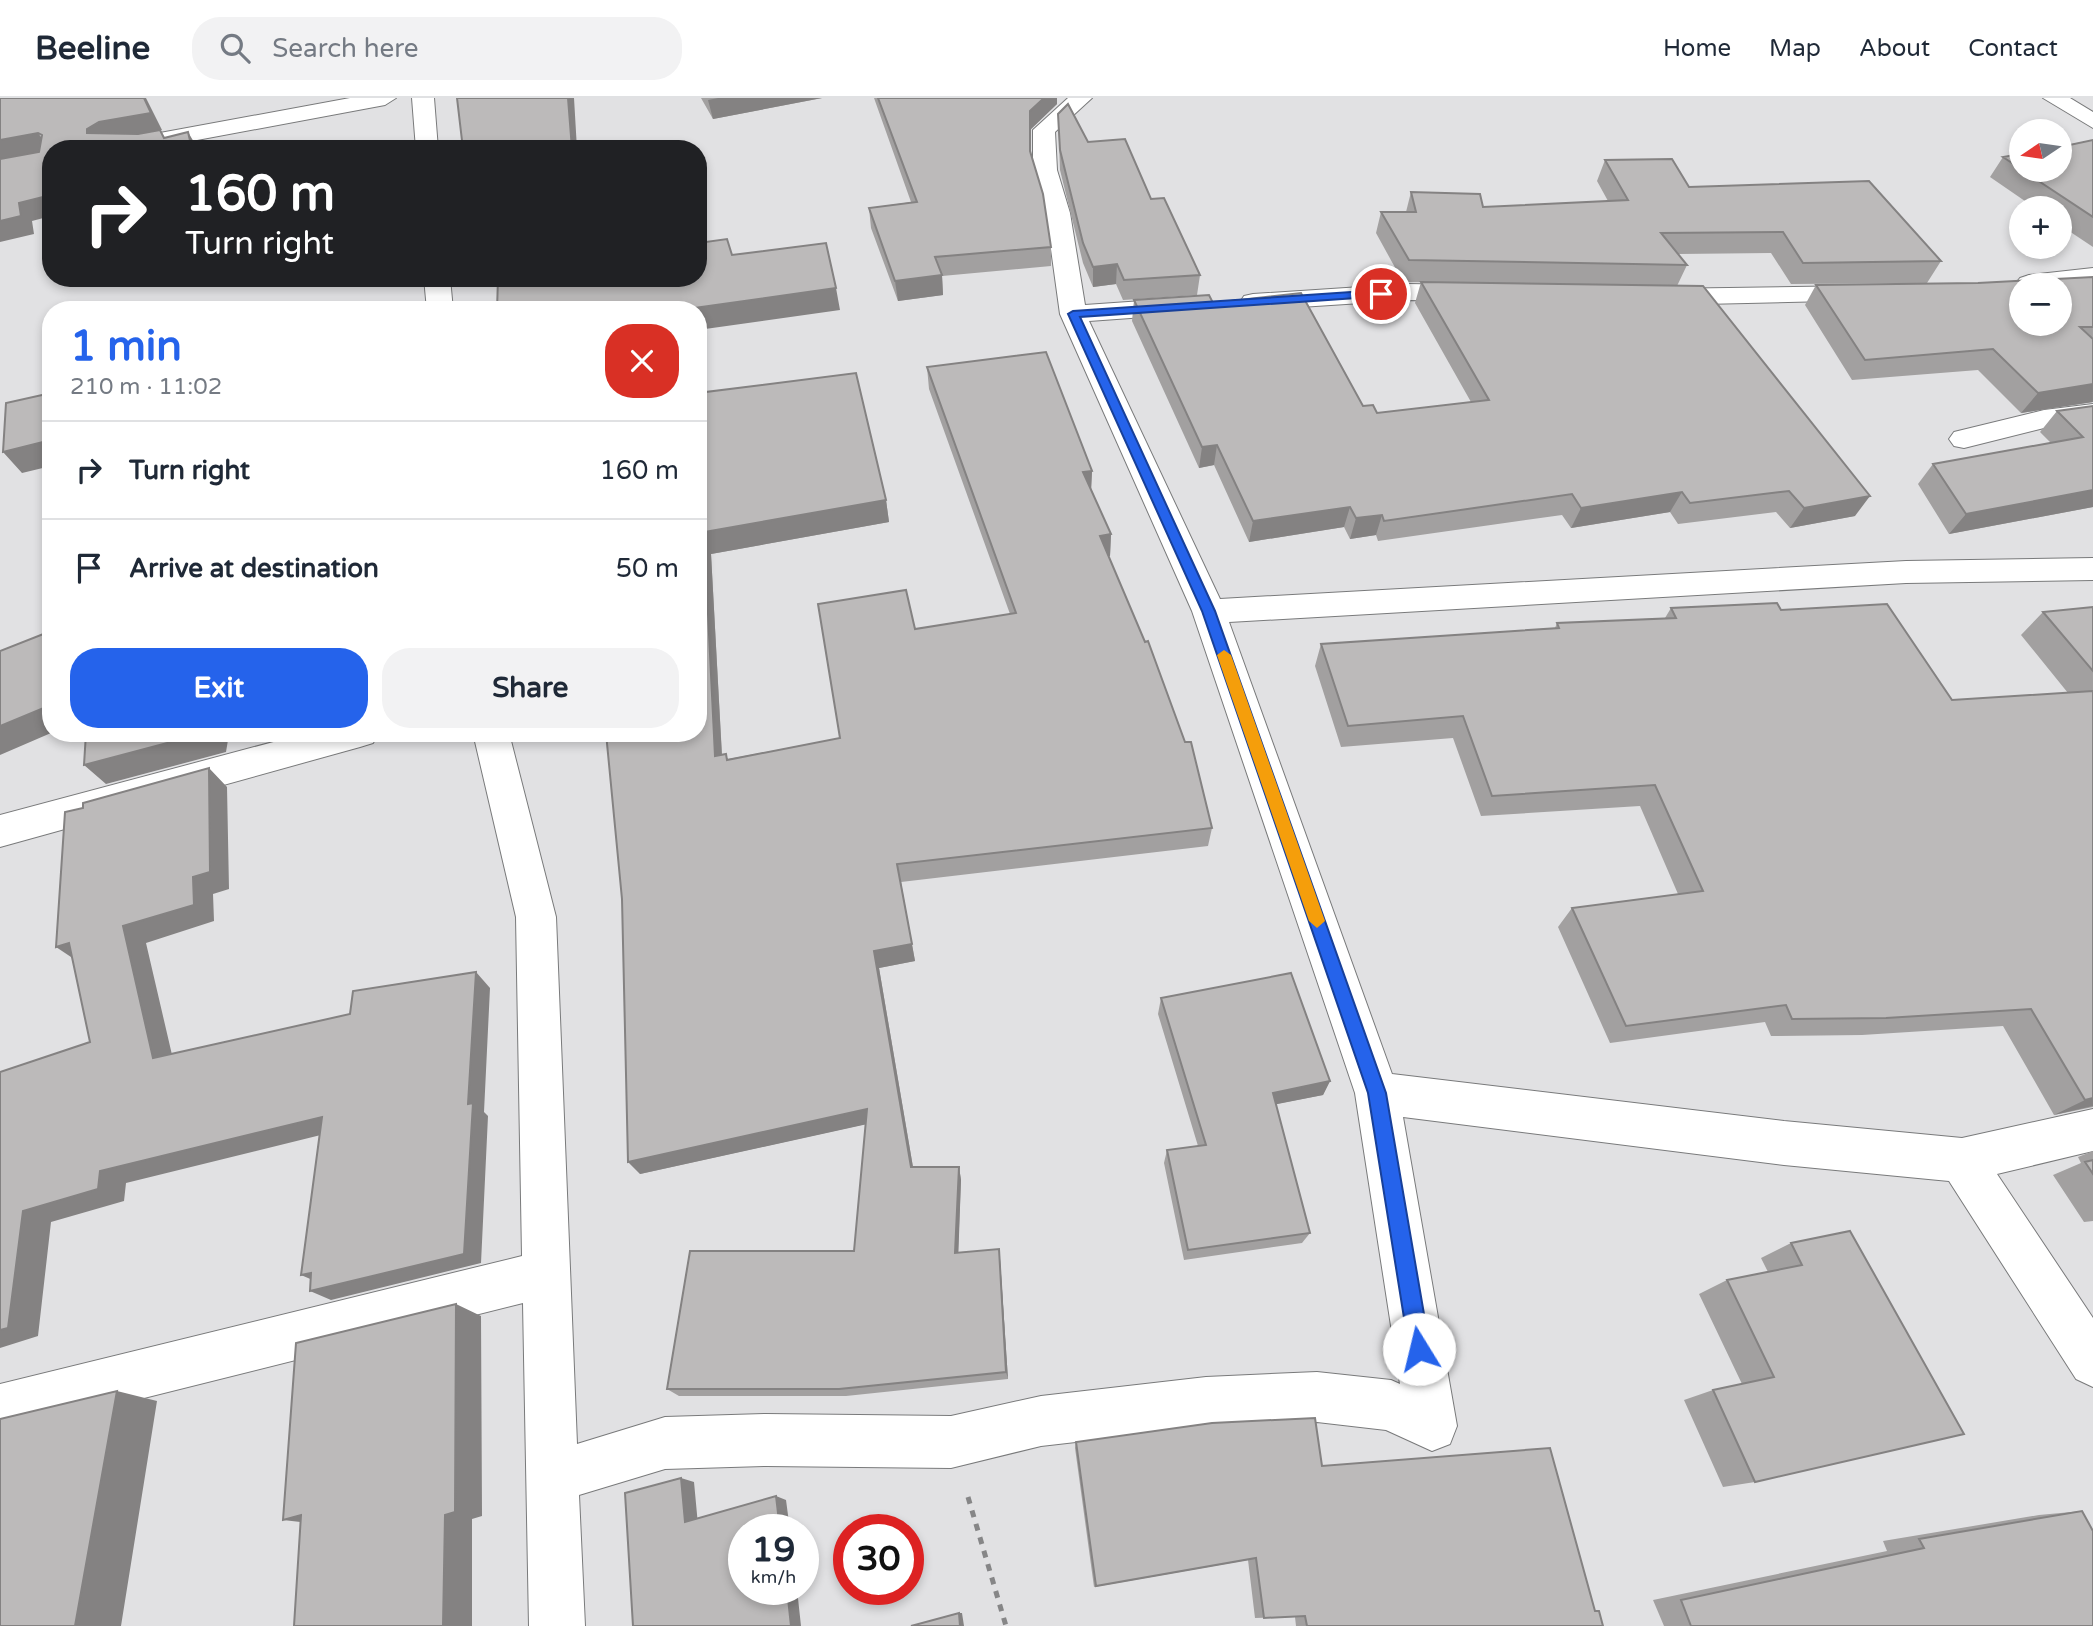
<!DOCTYPE html>
<html lang="en">
<head>
<meta charset="utf-8">
<style>
  body { margin:0; font-family:"Varela Round",sans-serif; background:#f2f2f3; color:#1f2937; height:100vh; display:flex; flex-direction:column; font-size:26px; white-space:nowrap }
  * { box-sizing:border-box; margin:0 }
  p { font-size:23px; color:#747a83 }
  .icon { flex:none; width:38px; height:38px; fill:none; stroke:currentColor; stroke-width:2; stroke-linecap:round; stroke-linejoin:round }
  .map { position:relative; flex:1; overflow:hidden }
  .drawer { position:absolute; left:42px; top:203px; width:665px; height:441px; display:flex; flex-direction:column; background:#fff; border-radius:28px; box-shadow:0 4px 10px #0003 }
  .drawer>* { flex:none }
  .guide { position:absolute; left:42px; top:42px; width:665px; height:147px; border-radius:28px; box-shadow:0 4px 10px #0003; background:#202124; color:#fff; overflow:hidden }
  .needle { width:46px; rotate:257deg }
  .buttons { position:absolute; left:2009px; top:21px; display:grid; gap:14px }
  .buttons a { display:grid; place-items:center; width:63px; height:63px; border-radius:50%; background:#fff; box-shadow:0 4px 10px #0003; font-size:35px }
  .speed { position:absolute; left:728px; top:1416px; display:flex; gap:14px; font-size:35px; font-weight:700; text-align:center }
  .speed>* { display:grid; place-content:center; width:91px; height:91px; border-radius:50%; background:#fff; box-shadow:0 4px 10px #0003; line-height:1 }
  .speed small { font-size:18px; font-weight:400 }
  .speed .limit { border:10px solid #d22; background:#fff; color:#111 }
  .pin { position:absolute; display:grid; place-items:center; width:60px; height:60px; color:#fff; margin:-30px; border:4px solid #fff; border-radius:50%; box-shadow:0 2px 7px #0007 }
  .me { position:absolute; width:77px; margin:-38px; rotate:351deg; stroke-linejoin:round; filter:drop-shadow(0 0 5px #0008) }
  .turn { display:flex; align-items:center; gap:24px; height:147px; padding:0 28px; font-size:32px }
  .turn .icon { width:91px; height:91px; stroke-width:2.5 }
  .turn b { display:block; font-size:49px; line-height:60px }
  .round { display:grid; place-items:center; flex:none; width:74px; height:74px; border-radius:28px; background:#f2f2f3 }
  .headline { display:flex; align-items:center; justify-content:space-between; height:119px; padding:0 28px }
  h1 { font-size:42px; font-weight:800; line-height:52px; color:#2563eb }
  .action { display:flex; gap:14px; margin-top:auto; padding:14px 28px }
  .action a { flex:1; height:80px; border-radius:28px; background:#2563eb; color:#fff; font-size:28px; font-weight:800; line-height:80px; text-align:center }
  .action a+a { background:#f2f2f3; color:#1f2937 }
  ul { padding:0; list-style:none }
  li { display:flex; align-items:center; gap:21px; height:98px; padding:0 28px; border-top:2px solid #e0e1e3 }
  li div { flex:1 }
  li b { display:block; font-size:26px }
  li em { font-style:normal }
  header { display:flex; align-items:center; gap:42px; box-sizing:border-box; height:98px; padding:0 35px; background:#fff; border-bottom:2px solid #e0e1e3 }
  header strong { font-size:33px }
  nav { display:flex; gap:38px; margin-inline-start:auto; font-size:24px }
  .search { width:490px; height:63px; background:#f2f2f3; display:flex; align-items:center; gap:18px; box-sizing:border-box; padding:0 24px; border-radius:28px; color:#747a83; font-size:26px }
  .map>svg:first-child { display:block }
  .lines { fill:none; stroke-linecap:round; stroke-linejoin:round }
  .minor-casing { stroke:#797a7b; stroke-width:2 }
  .path { stroke:#868687; stroke-width:5; stroke-dasharray:7 7; stroke-linecap:butt }
  .minor { fill:#fff; fill-rule:evenodd }
  .wall { fill:#a2a0a0 }
  .shaded-wall { fill:#848282 }
  .building { fill:#bcbaba; stroke:#848282; stroke-width:2; fill-rule:evenodd }
  .route { fill:#2563eb; stroke:#184099; stroke-width:2 }
  .slow { fill:#f59e0b }
</style>
</head>
<body>
<header>
<strong>Beeline</strong>
<div class="search"><svg class="icon" aria-label="search" viewBox="0 0 24 24"><circle cx="10" cy="10" r="6"/><path d="M15 15l6 6"/></svg>Search here</div>
<nav><a>Home</a><a>Map</a><a>About</a><a>Contact</a></nav>
</header>
<div class="map">
<svg width="2093" height="1528" viewBox="0 0 2093 1528">
  <rect width="100%" height="100%" fill="#e1e1e3"/>
  <g class="lines">
    <defs>
      <path id="minor" d="M350,0h46l-11,7 -236,44h-49l11,-7z
        M412,0h22l4,51h-22z
        M1068,0h24l-37,34 2,38 13,43 15,92 101,-7 9,2 4,6 -4,6 -9,2 -97,7 131,278 686,-38 187,-3v22l-187,3 -677,39 163,452 392,47 178,17 131,-29v42l-96,23 96,144v69l-17,-8 -127,-198 -165,-16 -381,-48 54,309 -7,18 -18,7 -46,-21 -69,-8 -111,5 -165,19 -90,22 -185,-2 -101,3 -86,26 6,131h-56l-6,-323 -523,131v-50l522,-128 -6,-339 -43,-184h36l47,184 21,527 88,-27 101,-3 185,2 90,-20 165,-19 111,-5 74,8 9,4 -45,-291 -163,-482 -132,-297 -14,-101 -13,-43v-40z
        M2043,0h27l23,14v16z
        M2093,170v16l-33,3 -39,-2v4l-5,-6 4,-5 9,-3z
        M424,180h26l3,32h-26z
        M1407,186l62,1 9,2 4,6 -4,6 -9,2 -62,-1 -154,10 -9,-2 -4,-6 4,-6 9,-2z
        M1861,188l9,2 4,6 -4,6 -211,5 -9,-2 -4,-6 4,-6 9,-2z
        M2093,306v18l-49,6 -80,20 -10,-2 -5,-7 5,-7 90,-22z
        M307,635h71l-5,10 -13,4 -360,100v-32z"/>
    </defs>
    <use href="#minor" class="minor-casing"/>
    <path class="path" d="M968,1399l38,129"/>
    <use href="#minor" class="minor"/>
  </g>
  <path class="wall" d="M701,0h121l-109,21z
    M874,0h183v6l-27,26v22l21,95v19l-109,10 1,19 -45,6 -27,-73 -2,-20 42,-6z
    M1058,16l93,85 49,76 -3,20 -74,5 -7,-16 -23,3 -10,-24 -23,-93z
    M2093,42v107l-33,-22v-17h-25l-45,-31 13,-20z
    M1605,62l84,27 252,74 -14,22 -136,1 -20,-31 -93,1 9,11 -10,21 178,230 -65,12 -14,-16 -98,12 -8,-12 -99,16 -9,-13 -184,26 -2,-6 -26,4 -6,-12 -95,15 -35,-77 -15,3 -67,-147 2,-21 79,3 150,103 14,7 94,-11 -56,-99 6,-21 191,3 -209,-3 -27,-49 5,-21h25l5,-20 72,15 125,-6 -11,-20z
    M2093,179v125l-72,11 -43,-43 -126,10 -47,-75 11,-20 162,-2z
    M927,269l165,104 -1,18 20,45 -1,22h-2l104,272 -4,18 -307,36 14,79 -36,7 34,199h46l2,13 -3,72 42,7 8,120 -162,17h-167l-12,-7 187,-138 12,-127 -226,50 -18,-275 -15,-157 -4,-9h95v-340l188,107 3,22 -178,32 11,201 6,4 112,-21 75,-109 95,-15 -81,-225z
    M2093,308v101l-144,27 -31,-50 15,-20 118,-21 -11,-11 17,-21z
    M2093,509v500l-39,8 -51,-89 -141,9 -91,1 -6,-14 -155,21 -52,-116 14,-19 106,-14 -38,-88 -159,10 -28,-78 -112,9 -26,-81 6,-22 234,-16 2,-5 108,-5 6,-10 110,2 171,90 116,-7 -47,-58 22,-23z
    M1161,900l169,83 -7,14 -47,9 34,129 -8,10 -118,17 -20,-97 3,-13 31,-4 -40,-132z
    M2093,1053v70l-9,1 -31,-47 28,-12 -3,-6z
    M1850,1133l-95,251 -32,5 -39,-87 29,-10 29,-6 -43,-90 28,-14 41,-8 -7,-14 30,-15z
    M1076,1344l246,24 273,145 8,15h-307l-1,-9 -40,1 -7,-58 -154,27 -19,-139z
    M2082,1413l11,115h-429l-11,-26 234,-49 -4,-10 156,-26z"/>
  <path class="shaded-wall" d="M144,0h2l16,32h-2l11,19 -60,-10 -24,-6v-4z
    M568,0h6l3,51h-5z
    M718,0h104l-109,21 -5,-19z
    M1044,0h13v6l-27,26v-19z
    M188,34l10,17h-6z
    M38,35l13,17 -51,10v-20z
    M51,97v21l-19,5 2,13 -34,8v-21l19,-18z
    M1117,166l-1,20 -23,3v-20z
    M942,177l1,20 -45,6 -3,-20z
    M836,190l4,22 -142,20v-20h-18z
    M2093,286v18l-72,11 17,-20z
    M51,342v26l-29,7 -19,-21z
    M1217,347l-3,20 -15,3 3,-21z
    M1092,373l-1,21 -8,-20z
    M2093,392v17l-144,27 17,-20z
    M1682,394l-12,20 -99,16 10,-20z
    M1870,398l-15,20 -65,12 14,-20z
    M886,402l3,22 -178,32 12,222 -8,-20 -11,-224z
    M1350,409l-6,20 -95,15 4,-21z
    M1382,417l-6,20 -26,4 6,-21z
    M1111,436l-1,22 -11,2 1,-22z
    M51,607v28l-51,22v-29z
    M205,635h54l-31,7 -2,12 -120,32 -22,-19z
    M209,670l18,19 2,102 -16,5 1,27 -68,22 30,129 -23,-14 -30,-132 70,-49z
    M897,766l18,97 -36,7 36,211 -4,-12 -37,-216z
    M69,845l11,20 -24,-16z
    M476,874l14,16 -6,124 4,4 -7,147 -150,37 -21,-9 158,-187z
    M1330,983l-7,14 -56,11 6,-13z
    M2093,1000v8l-39,9 31,-15z
    M867,1011l5,14 -232,51 -12,-12z
    M322,1019l19,13 -215,53 -2,18 -73,21 -13,114 -38,12v-18l23,-119 77,-40z
    M959,1069l2,13 -3,83 -3,-10z
    M999,1151l1,10 8,120 -2,-7z
    M311,1175l11,11 -21,-9z
    M456,1206l25,12 1,200 -10,3v107h-29l2,-111z
    M117,1293l40,10 -36,225h-46z
    M681,1380l13,4 4,43 -13,-3z
    M776,1398l10,4 4,30h-10z
    M301,1417l17,9 -35,-4z
    M787,1491h10l4,37h-10z
    M959,1515h3l2,13h-4z"/>
  <path class="building" d="M0,0h144l7,15 -52,9 -12,7v4l51,1 22,-4 4,8 24,-6 4,17h-141v46l-32,8 2,13 -21,5v-62l39,-7 3,-17 -4,-2 -38,7z
    M457,0h111l4,51h-109z
    M878,0h166l-14,13v40l13,43 8,53 -116,10 7,18 -47,6 -26,-73 48,-6z
    M1068,6l20,38 37,-3 26,60 13,-1 36,77 -76,5 -7,-16 -24,3 -10,-24 -23,-93 -2,-36z
    M2093,42v77l-71,-47h38v-23z
    M2021,56v15l-18,-12z
    M1672,61l17,28 180,-6 72,80 -138,2 -20,-31 -122,1 26,32 -278,-5 -28,-48h35l-5,-20 69,2 3,13 145,-7 -23,-40z
    M727,141l5,16 94,-12 10,45 -156,22h-183l1,-32h200v-35z
    M2093,179v50h-13l13,12v45l-55,9 -45,-44 -128,11 -49,-75 162,-2zM2021,187h39v39h-39z
    M1421,184l282,4 167,210 -66,12 -15,-17 -99,12 -8,-11 -101,16 -9,-14 -188,27 -2,-6 -26,3 -6,-11 -97,14 -36,-76 -15,2 -68,-147 75,-5 4,8 88,-10 62,113 10,-1 4,8 112,-13z
    M1046,254l46,119 -9,1 28,62 -11,2 45,106 3,-1 37,101h6l21,86 -315,36 15,80 -38,7 37,216h48l-4,86 44,-4 7,123 -167,17h-172l23,-138h164l13,-142 -239,53 -6,-263 -16,-166h92v-340l158,-20 30,127 -182,32 11,224 11,-2 1,6 113,-22 -22,-134 88,-14 9,39 101,-16 -89,-246z
    M51,295v47l-48,12 3,-49z
    M2093,308v84l-127,24 -33,-50 150,-27 -26,-26z
    M1777,505l4,7 106,-6 65,96 141,-9v407l-8,2 -54,-91 -145,9 -94,1 -6,-14 -160,21 -54,-118 131,-17 -48,-106 -163,11 -29,-80 -115,10 -27,-82 238,-16 -2,-5 119,-5 -5,-10z
    M2093,509v64l-50,-59z
    M51,533v74l-51,21v-75z
    M86,635h119l-121,32z
    M209,670l1,104 -17,5 1,28 -71,21 30,132 197,-44 3,-23 123,-19 -8,132 5,-1 -9,151 -154,37 1,-18 -10,2 21,-158 -222,54 -2,18 -75,22 -15,117 -8,2v-258l90,-30 -21,-99 -13,4 9,-135 18,-4v-5z
    M1291,875l39,108 -57,12 37,140 -122,17 -21,-100 39,-5 -45,-147z
    M2093,1062v14l-8,-12z
    M1850,1133l114,203 -209,48 -42,-92 61,-13 -47,-97 75,-15 -11,-22z
    M456,1206l-1,208 -10,3 -2,111h-149l7,-111 -18,5 13,-177z
    M117,1293l-42,235h-75v-207z
    M1315,1320l7,48 228,-18 45,163h4l4,15h-296l-2,-10 -41,2 -8,-60 -160,28 -20,-144 136,-19z
    M681,1380l4,44 91,-26 4,34h-36v59h43l4,37h-158l-8,-133z
    M2082,1413l11,20v95h-402l-10,-26 243,-52 -5,-9z
    M959,1515l1,13h-49z"/>
  <path class="route" d="M1381,192l4,1v5l-305,21 135,294 171,482 44,256 -3,7 -8,3 -7,-3 -3,-7 -41,-256 -166,-482 -134,-297 5,-3z"/>
  <path class="slow" d="M1224,552l7,5 94,266 -8,7 -8,-7 -92,-266z"/>
</svg>
<div class="buttons">
<a><svg class="needle" viewBox="-14 -14 28 28"><path d="M0-13l5 13h-10z" fill="#e53935"/><path d="M0 13l5-13h-10z" fill="#747a83"/></svg></a>
<a>+</a>
<a>−</a>
</div>
<div class="speed"><div>19<small>km/h</small></div><div class="limit">30</div></div>
<div class="pin" style="left:1381px;top:196px;background:#d93025"><svg class="icon" aria-label="arrive" viewBox="0 0 24 24"><path d="M6 21V4h12l-3 4 3 4H6"/></svg></div>
<svg class="me" style="left:1419px;top:1251px" viewBox="-20 -20 40 40"><circle r="19" fill="#fff"/><path d="M0-13L10 11 0 6-10 11z" fill="#2563eb"/></svg>
<div class="guide">
<div class="turn"><svg class="icon" aria-label="right" viewBox="0 0 24 24"><path d="M7 20v-9h11M14 6l5 5-5 5"/></svg><div><b>160 m</b>Turn right</div></div>
</div>
<section class="drawer">
<div class="headline"><div><h1>1 min</h1><p>210 m · 11:02</p></div><a class="round" style="background:#d93025;color:#fff"><svg class="icon" aria-label="close" viewBox="0 0 24 24"><path d="M6 6l12 12M18 6L6 18"/></svg></a></div>
<ul>
<li><svg class="icon" aria-label="right" viewBox="0 0 24 24"><path d="M7 20v-9h11M14 6l5 5-5 5"/></svg><div><b>Turn right</b></div><em>160 m</em></li>
<li><svg class="icon" aria-label="arrive" viewBox="0 0 24 24"><path d="M6 21V4h12l-3 4 3 4H6"/></svg><div><b>Arrive at destination</b></div><em>50 m</em></li>
</ul>
<div class="action"><a>Exit</a><a>Share</a></div>
</section>
</div>
</body>
</html>
